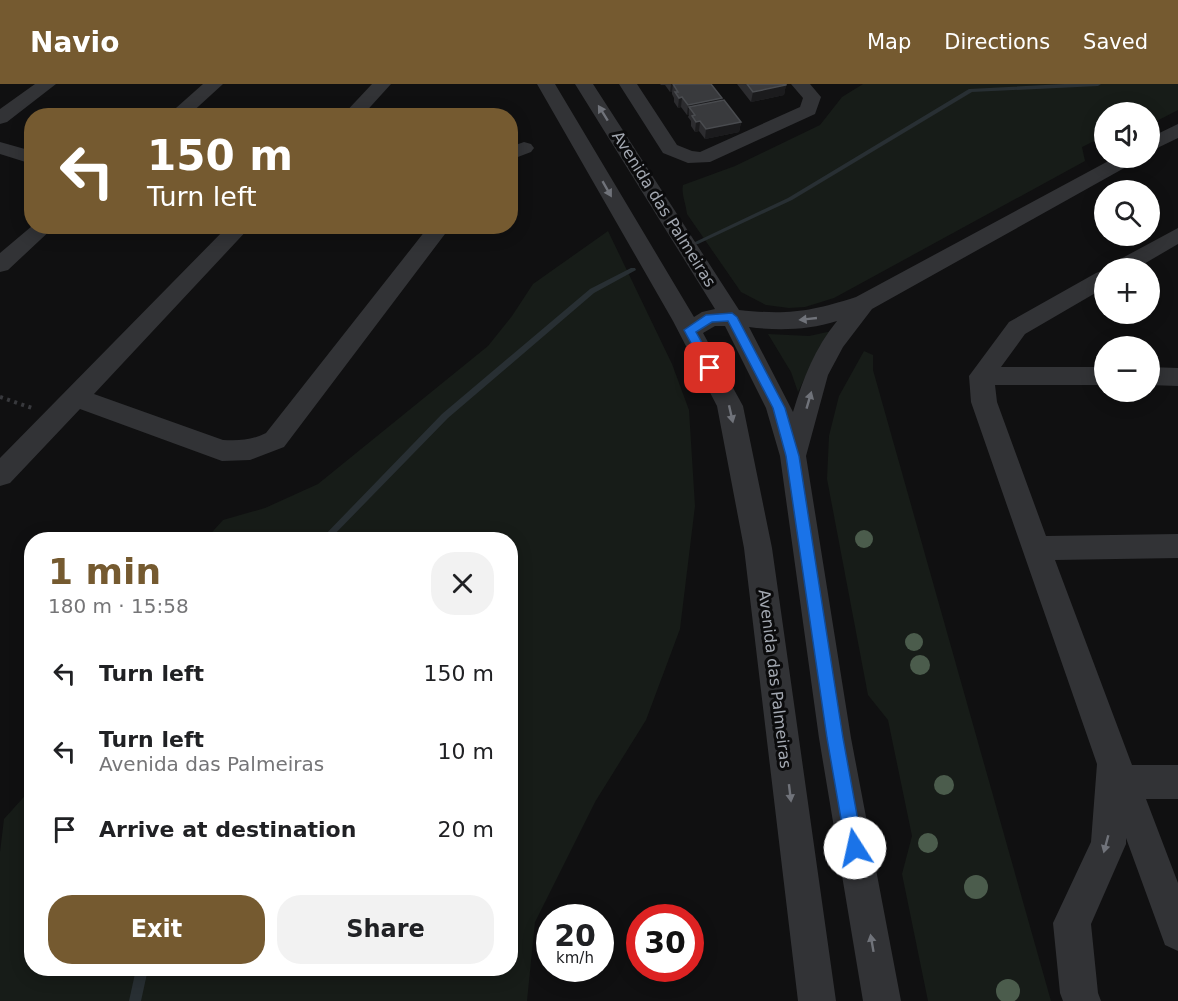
<!DOCTYPE html>
<html lang="en">
<head>
<meta charset="utf-8">
<style>
  body { margin:0; font-family:"DejaVu Sans",sans-serif; background:#f2f2f2; color:#202124; height:100vh; display:flex; flex-direction:column; font-size:22px; white-space:nowrap }
  * { box-sizing:border-box; margin:0 }
  p { font-size:20px; color:#757577 }
  .icon { flex:none; width:33px; height:33px; fill:none; stroke:currentColor; stroke-width:2; stroke-linecap:round; stroke-linejoin:round }
  .map { position:relative; flex:1; overflow:hidden }
  .side { position:absolute; left:24px; top:448px; width:494px; height:444px; display:flex; flex-direction:column; background:#fff; border-radius:24px; box-shadow:0 3px 15px #0003 }
  .side>* { flex:none }
  .hud { position:absolute; left:24px; top:24px; width:494px; height:126px; border-radius:24px; box-shadow:0 3px 15px #0003; background:#755a30; color:#fff; overflow:hidden }
  .buttons { position:absolute; left:1094px; top:18px; display:grid; gap:12px }
  .buttons a { display:grid; place-items:center; width:66px; height:66px; border-radius:50%; background:#fff; box-shadow:0 3px 15px #0003; font-size:30px }
  .speed { position:absolute; left:536px; top:820px; display:flex; gap:12px; font-size:30px; font-weight:700; text-align:center }
  .speed>* { display:grid; place-content:center; width:78px; height:78px; border-radius:50%; background:#fff; box-shadow:0 3px 15px #0003; line-height:1 }
  .speed small { font-size:15px; font-weight:400 }
  .speed .limit { border:9px solid #d22; background:#fff; color:#111 }
  .pin { position:absolute; display:grid; place-items:center; width:51px; height:51px; color:#fff; margin:-26px; border-radius:12px; box-shadow:0 3px 9px #0006 }
  .me { position:absolute; width:66px; margin:-33px; rotate:350deg; stroke-linejoin:round; filter:drop-shadow(0 0 4px #0008) }
  .turn { display:flex; align-items:center; gap:21px; height:126px; padding:0 24px; font-size:27px }
  .turn .icon { width:78px; height:78px; stroke-width:2.5 }
  .turn b { display:block; font-size:42px; line-height:51px }
  .round { display:grid; place-items:center; flex:none; width:63px; height:63px; border-radius:24px; background:#f2f2f2 }
  .head { display:flex; align-items:center; justify-content:space-between; height:102px; padding:0 24px }
  h1 { font-size:36px; font-weight:600; line-height:45px; color:#755a30 }
  .button { display:flex; gap:12px; margin-top:auto; padding:12px 24px }
  .button a { flex:1; height:69px; border-radius:24px; background:#755a30; color:#fff; font-size:24px; font-weight:600; line-height:69px; text-align:center }
  .button a+a { background:#f2f2f2; color:#202124 }
  ul { padding:0; list-style:none }
  li { display:flex; align-items:center; gap:18px; height:78px; padding:0 24px }
  li div { flex:1 }
  li b { display:block; font-size:22px }
  li em { font-style:normal }
  header { display:flex; align-items:center; gap:36px; box-sizing:border-box; height:84px; padding:0 30px; background:#755a30; color:#fff }
  header strong { font-size:28px }
  nav { display:flex; gap:33px; margin-inline-start:auto; font-size:21px }
  .map>svg:first-child { display:block }
  .green { fill:#171c18 }
  .lines { fill:none; stroke-linecap:round; stroke-linejoin:round }
  .stream { fill:#282f33; fill-rule:evenodd }
  .path { stroke:#38393d; stroke-width:4; stroke-dasharray:3 4.5; stroke-linecap:butt }
  .minor { fill:#323336; fill-rule:evenodd }
  .tree { fill:#4b5c4c }
  .wall { fill:#2c2c2f }
  .shaded-wall { fill:#1b1b1d }
  .building { fill:#393a3d; stroke:#494b4f; stroke-width:1.5 }
  .oneway { fill:#70737a }
  .route { fill:#1a73e8; stroke:#114b97; stroke-width:1.5 }
  .labels { text-anchor:middle; dominant-baseline:central; stroke-width:6; stroke-linejoin:round; paint-order:stroke }
  .street-label { font-size:16px; fill:#a3a8b1; stroke:#0b0b0c }
</style>
</head>
<body>
<header>
<strong>Navio</strong>
<nav><a>Map</a><a>Directions</a><a>Saved</a></nav>
</header>
<div class="map">
<svg width="1178" height="917" viewBox="0 0 1178 917">
  <rect width="100%" height="100%" fill="#101011"/>
  <path class="green" d="M863,0h315v26l-29,15v-13h-45v24l-22,11 3,14 -251,137 -29,9 -16,1 -23,-3 -25,-13 -54,-78c-1,-10 -6,-21 -4,-29l52,-19 85,-41 22,-28z
    M608,147l64,133 17,46 6,96 -15,123 -34,91 -51,82 -60,120 -8,79h-527v-149l4,-33 27,-30 1,180h478v-429h-305l18,-20 42,-12 53,-24 170,-138 24,-30 21,-32z
    M832,247l-12,15 -22,46 -7,-20 -23,-38 41,2z
    M864,267l9,4v15l178,631h-123l-26,-127 10,-38 -24,-116 -20,-25 -41,-216 2,-43 10,-40z"/>
  <g class="lines">
    <path class="stream" d="M1064,0h37l-3,2 -126,6 -180,108 -94,44h-4l-1,-1 95,-45 181,-109z
      M631,184h4l1,2 -42,23 -146,125 -119,122h-9l122,-126 148,-125z
      M136,885h12l-7,32h-12z"/>
    <path class="path" d="M0,313l32,11"/>
    <path class="minor" d="M35,0h21l-49,38 -7,2v-15z
      M203,0h20l-35,32h-21z
      M372,0h19l-29,32h-20z
      M537,0h18l139,233 8,-5 13,-3 -140,-225h18l146,226c48,5 71,2 117,-13l258,-139h24l-3,4 -263,147 -29,38 -15,28 -22,81 45,282 50,263h-38l-44,-263 -39,-282 -14,-48 -41,-82h-10l-12,7 40,73 29,142 64,453h-38l-54,-453 -27,-142 -44,-85zM837,237c-22,27 -34,57 -44,91l-44,-85c30,4 59,3 88,-6z
      M619,0h18l40,61 15,6 8,1 100,-45 3,-9 -12,-14h19l11,13 -6,17 -105,48 -22,1 -25,-10z
      M1178,40v14l-29,14v-14z
      M0,58l32,9v13l-32,-10z
      M524,58l7,2 3,4 -3,4 -21,8v-13z
      M32,142h23l-47,44 -8,2v-19z
      M228,142h23l-157,168 129,46c16,1 29,0 43,-7l163,-207h22l-167,221 -34,13 -28,1 -142,-52 -70,74 -10,3v-28z
      M1178,144v16l-41,24h-27l3,-5z
      M1104,186v18l-79,46 -24,33h103v18h-109l2,17 49,134 132,-2v24l-123,2 77,205h46v34h-32l32,84v68l-13,-6 -39,-107v6l-35,80 7,69 3,8h-38l-3,-8 -7,-70 38,-81 6,-78 -126,-362 -2,-26 40,-54 87,-49z
      M1149,283l29,1v18l-29,-1z"/>
  </g>
  <g class="tree">
    <circle cx="864" cy="455" r="9"/>
    <circle cx="914" cy="558" r="9"/>
    <circle cx="920" cy="581" r="10"/>
    <circle cx="944" cy="701" r="10"/>
    <circle cx="928" cy="759" r="10"/>
    <circle cx="976" cy="803" r="12"/>
    <circle cx="1008" cy="907" r="12"/>
  </g>
  <path class="wall" d="M660,0h51l11,14v2l19,22 -2,10 -34,7 -6,-8 -4,1 -4,-6v-5l-3,-4 1,-2h-2l-6,-8 -3,1 -4,-6v-4l-2,-4v-2h-2l-5,-7h-4z
    M737,0h49l-2,11 -33,7z"/>
  <path class="shaded-wall" d="M671,0h32h-30l-1,8h-2z
    M786,1l-2,10 -33,7 2,-10z
    M682,13l-1,10 -3,1 1,-10z
    M722,14l-1,10 -32,-1v8h-2l1,-10z
    M700,37l-1,10 -4,1 1,-10z
    M741,38l-2,10 -34,7 1,-10z"/>
  <path class="building" d="M673,0h38l11,14 -34,7 -6,-8 -3,1 -4,-6h3z
    M747,0h39v1l-33,7z
    M724,16l17,22 -35,7 -6,-8 -4,1 -4,-6 3,-1 -6,-8z"/>
  <defs><path id="oneway-solid" d="M-6-.8H1V-3.2L6.5 0L1 3.2V.8H-6Z" transform="scale(1.5)"/></defs>
  <g class="oneway">
    <use href="#oneway-solid" transform="translate(603 29) rotate(-122)"/>
    <use href="#oneway-solid" transform="translate(607 105) rotate(60)"/>
    <use href="#oneway-solid" transform="translate(808 235) rotate(174)"/>
    <use href="#oneway-solid" transform="translate(809 316) rotate(-74)"/>
    <use href="#oneway-solid" transform="translate(731 330) rotate(77)"/>
    <use href="#oneway-solid" transform="translate(790 709) rotate(83)"/>
    <use href="#oneway-solid" transform="translate(1106 760) rotate(105)"/>
    <use href="#oneway-solid" transform="translate(872 859) rotate(-100)"/>
  </g>
  <path class="route" d="M732,229l5,4 48,91 14,48 44,282 20,110 -2,5 -6,3 -6,-3 -3,-5 -19,-110 -41,-282 -13,-48 -45,-87 -16,1 -16,10 20,36 -6,4 -4,-1 -22,-41 22,-15z"/>
  <g class="labels">
    <g class="street-label">
      <text transform="translate(664 125) rotate(58)">Avenida das Palmeiras</text>
      <text transform="translate(775 595) rotate(83)">Avenida das Palmeiras</text>
    </g>
  </g>
</svg>
<div class="buttons">
<a><svg class="icon" aria-label="sound" viewBox="0 0 24 24"><path d="M4 9h4l5-4v14l-5-4H4zM17 9q2 3 0 6"/></svg></a>
<a><svg class="icon" aria-label="search" viewBox="0 0 24 24"><circle cx="10" cy="10" r="6"/><path d="M15 15l6 6"/></svg></a>
<a>+</a>
<a>−</a>
</div>
<div class="speed"><div>20<small>km/h</small></div><div class="limit">30</div></div>
<div class="pin" style="left:710px;top:284px;background:#d93025"><svg class="icon" aria-label="arrive" viewBox="0 0 24 24"><path d="M6 21V4h12l-3 4 3 4H6"/></svg></div>
<svg class="me" style="left:855px;top:764px" viewBox="-20 -20 40 40"><circle r="19" fill="#fff"/><path d="M0-13L10 11 0 6-10 11z" fill="#1a73e8"/></svg>
<div class="hud">
<div class="turn"><svg class="icon" aria-label="left" viewBox="0 0 24 24"><path d="M17 20v-9H6M10 6l-5 5 5 5"/></svg><div><b>150 m</b>Turn left</div></div>
</div>
<section class="side">
<div class="head"><div><h1>1 min</h1><p>180 m · 15:58</p></div><a class="round"><svg class="icon" aria-label="close" viewBox="0 0 24 24"><path d="M6 6l12 12M18 6L6 18"/></svg></a></div>
<ul>
<li><svg class="icon" aria-label="left" viewBox="0 0 24 24"><path d="M17 20v-9H6M10 6l-5 5 5 5"/></svg><div><b>Turn left</b></div><em>150 m</em></li>
<li><svg class="icon" aria-label="left" viewBox="0 0 24 24"><path d="M17 20v-9H6M10 6l-5 5 5 5"/></svg><div><b>Turn left</b><p>Avenida das Palmeiras</p></div><em>10 m</em></li>
<li><svg class="icon" aria-label="arrive" viewBox="0 0 24 24"><path d="M6 21V4h12l-3 4 3 4H6"/></svg><div><b>Arrive at destination</b></div><em>20 m</em></li>
</ul>
<div class="button"><a>Exit</a><a>Share</a></div>
</section>
</div>
</body>
</html>
